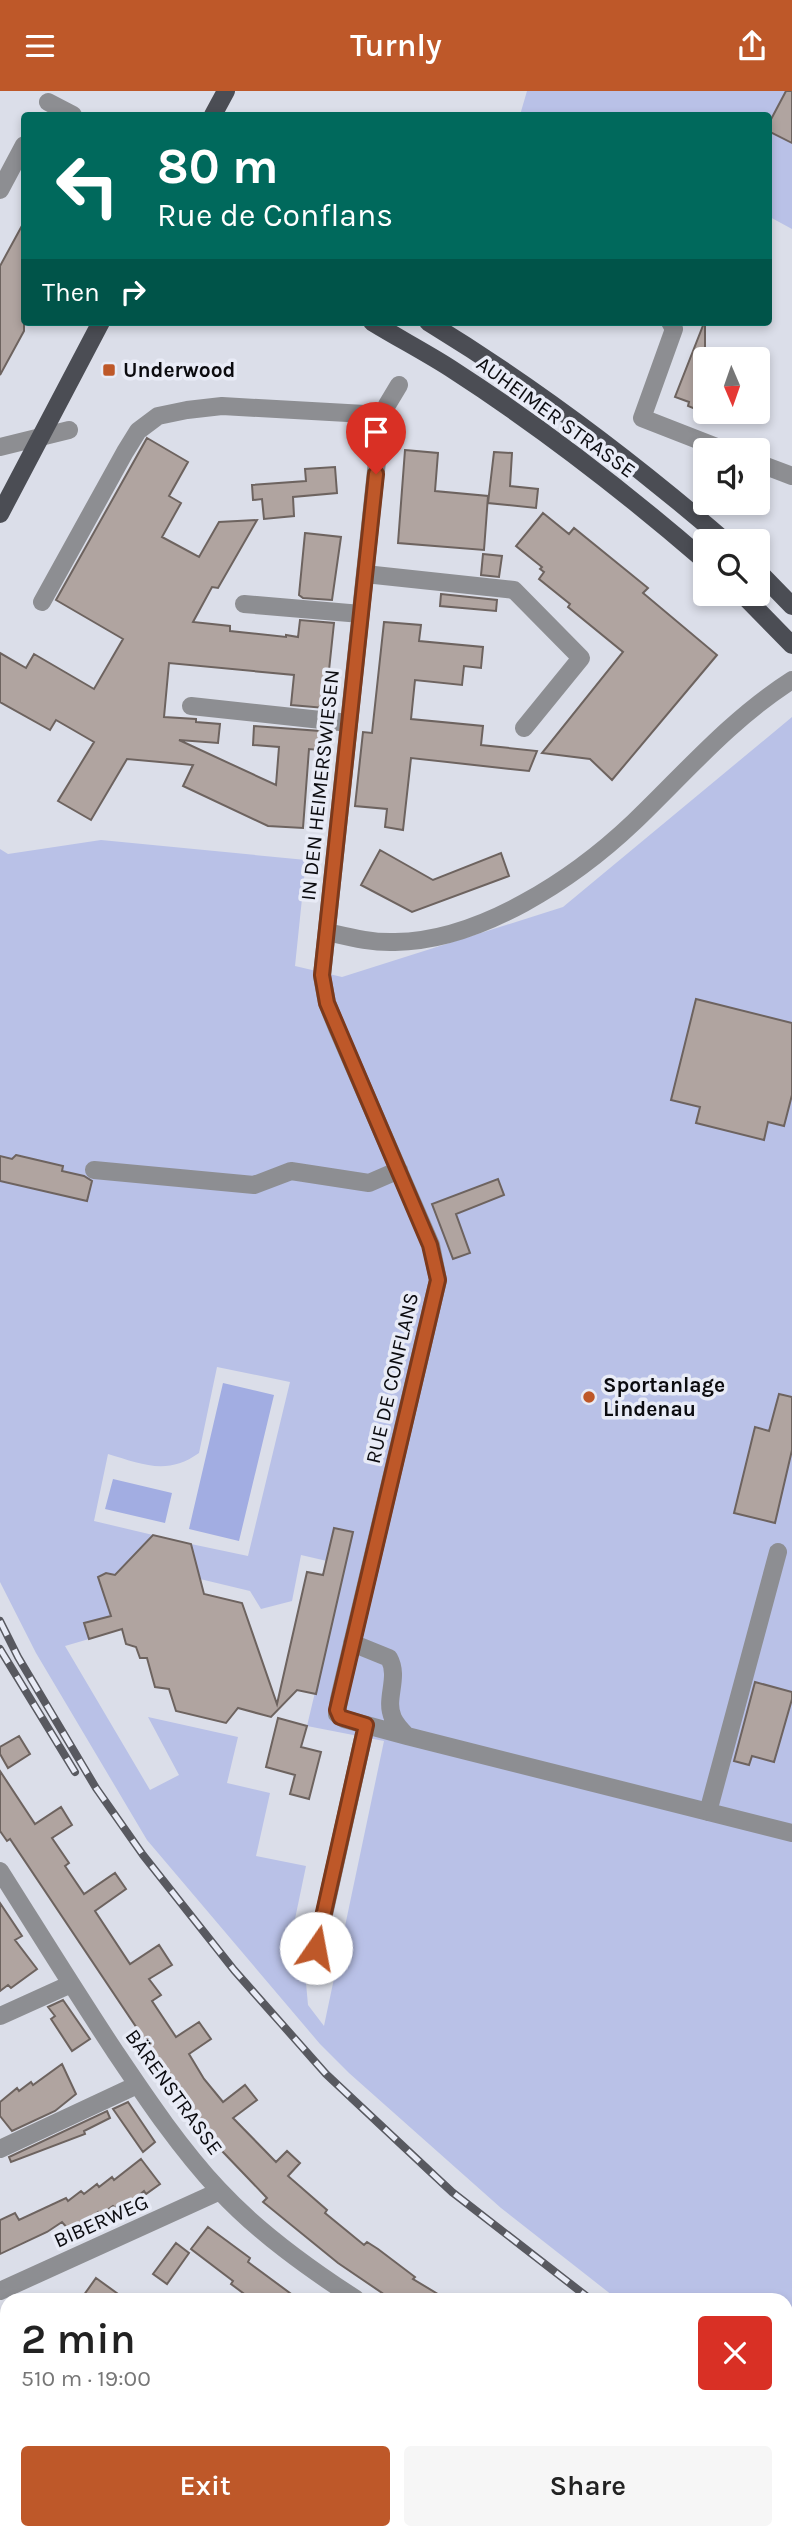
<!DOCTYPE html>
<html lang="en">
<head>
<meta charset="utf-8">
<style>
  body { margin:0; font-family:Karla,sans-serif; background:#f6f6f6; color:#222; height:100vh; display:flex; flex-direction:column; font-size:26px; white-space:nowrap }
  * { box-sizing:border-box; margin:0 }
  p { font-size:23px; color:#767676 }
  .icon { flex:none; width:38px; height:38px; fill:none; stroke:currentColor; stroke-width:2; stroke-linecap:round; stroke-linejoin:round }
  .map { position:relative; flex:1; overflow:hidden }
  .side { position:absolute; left:0px; top:2202px; width:793px; height:247px; display:flex; flex-direction:column; background:#fff; border-radius:21px 21px 0 0; box-shadow:0 4px 10px #0003 }
  .side>* { flex:none }
  .guide { position:absolute; left:21px; top:21px; width:751px; height:214px; border-radius:7px; box-shadow:0 4px 10px #0003; background:#00695c; color:#fff; overflow:hidden }
  .needle { width:46px; rotate:178deg }
  .tools { position:absolute; left:693px; top:256px; display:grid; gap:14px }
  .tools a { display:grid; place-items:center; width:77px; height:77px; border-radius:7px; background:#fff; box-shadow:0 4px 10px #0003; font-size:35px }
  .pin { position:absolute; display:grid; place-items:center; width:60px; height:60px; color:#fff; margin:-72px -30px; border-radius:50% 50% 50% 0; rotate:-45deg; box-shadow:0 0 7px #0007 }
  .pin .icon { rotate:45deg }
  .me { position:absolute; width:77px; margin:-38px; rotate:12deg; stroke-linejoin:round; filter:drop-shadow(0 0 5px #0008) }
  .turn { display:flex; align-items:center; gap:24px; height:147px; padding:0 21px; font-size:32px }
  .turn .icon { width:91px; height:91px; stroke-width:2.5 }
  .turn b { display:block; font-size:49px; line-height:60px }
  .then { display:flex; align-items:center; height:66px; padding:0 21px; background:#0003; gap:14px; font-size:26px }
  .round { display:grid; place-items:center; flex:none; width:74px; height:74px; border-radius:7px; background:#f6f6f6 }
  .headline { display:flex; align-items:center; justify-content:space-between; height:119px; padding:0 21px }
  h1 { font-size:42px; font-weight:600; line-height:52px }
  .primary-button { display:flex; gap:14px; margin-top:auto; padding:14px 21px }
  .primary-button a { flex:1; height:80px; border-radius:7px; background:#be5829; color:#fff; font-size:28px; font-weight:600; line-height:80px; text-align:center }
  .primary-button a+a { background:#f6f6f6; color:#222 }
  header { display:flex; justify-content:space-between; align-items:center; height:91px; padding:0 21px; background:#be5829; color:#fff; font-size:32px; font-weight:600 }
  .map>svg:first-child { display:block }
  .green { fill:#b9c1e7; fill-rule:evenodd }
  .water { fill:#a2ade2 }
  .building { fill:#b0a4a0; stroke:#6d635f; stroke-width:2 }
  .lines { fill:none; stroke-linecap:round; stroke-linejoin:round }
  .minor { stroke:#8d8e92; stroke-width:18 }
  .major { stroke:#4b4d54; stroke-width:18 }
  .rail-casing { stroke:#585960; stroke-width:8 }
  .rail { stroke:#e8ebf6; stroke-width:5; stroke-dasharray:16; stroke-linecap:butt }
  .route-casing { stroke:#7c391b; stroke-width:18 }
  .route { stroke:#be5829; stroke-width:12 }
  .poi-dot { fill:#be5829; stroke:#e8ebf6; stroke-width:2.5 }
  .labels { text-anchor:middle; dominant-baseline:central; stroke-width:7; stroke-linejoin:round; paint-order:stroke }
  .poi-label { font-size:21px; font-weight:bold; fill:#0b0b0f; stroke:#e8ebf6; text-anchor:start }
  .street-label { font-size:21px; fill:#0b0b0f; stroke:#e8ebf6 }
</style>
</head>
<body>
<header><svg class="icon" aria-label="menu" viewBox="0 0 24 24"><path d="M4 6h16M4 12h16M4 18h16"/></svg>Turnly<svg class="icon" aria-label="share" viewBox="0 0 24 24"><path d="M12 15V3M7 8l5-5 5 5M5 13v7h14v-7"/></svg></header>
<div class="map">
<svg width="792" height="2448" viewBox="0 0 792 2448">
  <rect width="100%" height="100%" fill="#dbdee9"/>
  <path class="green" d="M527,0h265v138l-24,-13v-101h-248z
    M792,626v1679l-6,4v-101h-169l-116,-91 -152,-135 -29,-29 -173,-204 -111,-187 -36,-71v-733l8,5 93,-14 205,20 -11,106 47,11 221,-70zM217,1276l73,15 -42,174 -57,-12 9,35 50,12 11,18 31,-8 9,-46 26,6 7,-33 19,4 -46,194 77,15 -60,285 -16,-21 -3,-33 -20,-5 21,-101 -50,-10 14,-63 -43,-10 11,-46 -90,-20 31,58 -29,15 -85,-144 24,-7 -5,-16 27,-7 -13,-39 8,-4 9,2 38,-40 -59,-14 14,-67c34,10 59,22 91,-1z
    M7,2362v79h382l11,6 12,-6h374v-52l6,5v54h-792v-81z"/>
  <path class="water" d="M223,1292l51,12 -35,146 -50,-12z
    M113,1388l59,14 -7,30 -60,-14z"/>
  <path class="building" d="M786,0h6v52l-24,-12v-6z
    M24,131v109l-24,44v-109z
    M704,232l1,1v89l-17,-7 1,-4 -14,-5z
    M147,347l41,24 -19,34 12,7 -19,34 37,20 20,-35 38,-2 -39,68 -6,-1 -19,35 37,4v5l56,6v-2l12,2 2,-17 34,3 -9,85 -34,-3 3,-30 -125,-12 -5,54 32,2v3l24,2 -2,19 -39,-3 97,45 3,-38 -26,-2 1,-19 66,5 -1,19 -10,-1 -6,79 -35,-2 -85,-40 10,-21 -66,-6 -36,61 -33,-19 36,-59 -38,-22 -6,10 -50,-28v-49l26,15 8,-14 60,35 29,-50 -67,-39z
    M405,359l33,3 -3,38 53,5 -4,54 -86,-7z
    M494,361l18,1 -2,33 28,3 -2,19 -48,-5z
    M335,376l2,26 -44,4 1,19 -30,3 -2,-20 -9,1 -1,-15 54,-4 -1,-12z
    M543,422l26,21 5,-6 74,60 -5,5 74,62 -105,125 -22,-21 -48,-6 81,-101 -55,-45 2,-3 -31,-25 5,-7 -4,-3 2,-2 -26,-21z
    M305,442l36,4 -9,63 -29,-2 -4,-3z
    M483,463l19,2 -3,21 -18,-2z
    M441,503l56,6 -1,11 -56,-5z
    M384,531l37,3 -2,16 64,6 -2,21 -17,-2 -2,19 -47,-5 -4,39 72,7 -2,19 56,6 -8,20 -118,-13 -8,72 -18,-3 2,-18 -32,-3 8,-74 9,1z
    M380,759l53,30 68,-27 8,23 -97,36 -51,-27z
    M696,908l96,24v72l-8,31 -16,-4 -4,18 -68,-17 4,-16 -29,-7z
    M16,1064l47,11 -1,5 22,5 8,5 -5,20 -87,-20v-25l12,3z
    M498,1088l6,16 -48,19 14,39 -17,6 -21,-55z
    M779,1303l13,3v53l-17,73 -41,-10 21,-86 14,4z
    M334,1437l19,4 -37,162 -19,-4 -26,27 -33,-9 -12,15 -50,-12 -7,-22 -14,-2 -8,-29h-7l-4,-11 -10,-3 -4,-15 -33,10 -5,-16 27,-7 -13,-39 8,-4 9,2 38,-40 38,9 13,50 38,9 35,101 30,-132 16,3z
    M755,1591l37,10v7l-18,63 -22,-6 -3,9 -15,-4z
    M278,1627l29,8 -6,21 20,5 -12,47 -19,-5 5,-19 -29,-8z
    M19,1645l11,18 -22,14 -8,-14v-7z
    M0,1680l35,53 26,-17 11,18 -20,13 17,25 -4,3 19,28 31,-21 11,16 -31,22 35,53 29,-19 13,20 -23,14 12,16 -9,6 24,36 23,-15 12,17 -22,15 15,25 19,23 22,-17 12,15 -24,18 43,44 11,-11 13,12 -12,13 39,34 -2,3 39,32 3,-3 11,7 37,28 -2,2 33,20h-55l-53,-36 -75,-61 4,-4 -67,-70 -11,-15 -3,2 -22,-31 4,-2 -7,-9 4,-3 -155,-231 -3,2 -7,-10z
    M0,1812l22,33 -7,4 22,29 -26,19 -3,-3 -8,6z
    M63,1909l27,39 -18,12 -21,-32 4,-3 -7,-9z
    M62,1973l14,30 -21,17 -43,20 -12,-15v-14l17,-14 2,3 12,-9 2,3z
    M128,2011l27,40 -12,10 -30,-43z
    M107,2020l3,7 -26,13 1,3 -74,28 -2,-5z
    M141,2068l19,25 -14,10 -2,-3 -13,11 -2,-3 -13,9 -3,-2 -13,9 -2,-3 -13,11 -2,-3 -14,10 -7,-8 -15,10 -47,22v-34l15,-7 4,7 47,-22 2,3 13,-10 3,3 13,-10 2,3 13,-10 2,3z
    M208,2136l42,31 -2,4 50,37h-47l-20,-15 2,-3 -42,-32z
    M176,2152l13,10 -22,31 -14,-10z
    M96,2187l29,21h-44z"/>
  <g class="lines">
    <path class="minor" d="M48,11l25,13
      M0,99l24,-45
      M670,231l4,7 -32,89 82,32
      M399,294l-12,20 -6,19 -59,552 5,27 10,25 94,217 7,35 -99,419 -2,15 7,5 63,17 385,97
      M0,356l69,-17
      M758,372l34,13
      M365,483l149,16 67,68 -57,70
      M42,511l83,-150 13,-21 20,-15 29,-6 35,-4 161,9
      M244,513l117,10
      M191,615l158,17
      M327,841c22,5 45,11 68,10 85,-1 179,-63 239,-120 51,-49 97,-103 158,-142
      M94,1079l160,15 37,-14 78,12 30,-13
      M352,1552l37,15c11,20 -5,41 4,60 3,7 9,13 14,18
      M708,1721l70,-260
      M0,1780c38,60 75,120 114,179 33,49 65,97 105,140 40,43 89,78 137,109
      M311,1882l55,-248
      M0,1925l71,-32
      M0,2058l137,-64
      M0,2200l220,-100
      M0,2347l7,8
      M59,2441l3,7"/>
    <path class="major" d="M213,24l13,-24
      M372,231c26,16 53,30 78,46 90,58 174,123 255,193
      M428,231c105,64 203,138 297,219
      M0,423l101,-192
      M758,480l34,35
      M741,502l51,52
      M786,2337l6,-4
      M538,2448l20,-7"/>
    <defs>
      <path id="rail" d="M0,1530l18,36 78,131 47,67 91,115 92,104 126,118 138,107
        M0,1558l75,123
        M786,2353l6,4
        M786,2367l6,5"/>
    </defs>
    <use href="#rail" class="rail-casing"/>
    <use href="#rail" class="rail"/>
  </g>
  <g class="lines">
    <defs>
      <path id="route" d="M316,1857l50,-223 -26,-8 -3,-7 101,-430 -8,-35 -103,-242 -5,-28 54,-501"/>
    </defs>
    <use href="#route" class="route-casing"/>
    <use href="#route" class="route"/>
  </g>
  <g class="poi-dot">
    <rect x="102" y="272" width="14" height="14" rx="3.5"/>
    <circle cx="589" cy="1306" r="7"/>
  </g>
  <g class="labels">
    <g class="poi-label">
      <text x="123" y="279">Underwood</text>
      <text x="603" y="1294">Sportanlage<tspan x="603" dy="24">Lindenau</tspan></text>
    </g>
    <g class="street-label">
      <text transform="translate(556 326) rotate(36)">AUHEIMER STRASSE</text>
      <text transform="translate(320 694) rotate(-84)">IN DEN HEIMERSWIESEN</text>
      <text transform="translate(392 1287) rotate(-77)">RUE DE CONFLANS</text>
      <text transform="translate(174 2001) rotate(54)">BÄRENSTRASSE</text>
      <text transform="translate(101 2130) rotate(-24)">BIBERWEG</text>
    </g>
  </g>
</svg>
<div class="tools">
<a><svg class="needle" viewBox="-14 -14 28 28"><path d="M0-13l5 13h-10z" fill="#e53935"/><path d="M0 13l5-13h-10z" fill="#767676"/></svg></a>
<a><svg class="icon" aria-label="sound" viewBox="0 0 24 24"><path d="M4 9h4l5-4v14l-5-4H4zM17 9q2 3 0 6"/></svg></a>
<a><svg class="icon" aria-label="search" viewBox="0 0 24 24"><circle cx="10" cy="10" r="6"/><path d="M15 15l6 6"/></svg></a>
</div>
<div class="pin" style="left:376px;top:383px;background:#d93025"><svg class="icon" aria-label="arrive" viewBox="0 0 24 24"><path d="M6 21V4h12l-3 4 3 4H6"/></svg></div>
<svg class="me" style="left:316px;top:1857px" viewBox="-20 -20 40 40"><circle r="19" fill="#fff"/><path d="M0-13L10 11 0 6-10 11z" fill="#be5829"/></svg>
<div class="guide">
<div class="turn"><svg class="icon" aria-label="left" viewBox="0 0 24 24"><path d="M17 20v-9H6M10 6l-5 5 5 5"/></svg><div><b>80 m</b>Rue de Conflans</div></div>
<div class="then">Then<svg class="icon" aria-label="right" viewBox="0 0 24 24"><path d="M7 20v-9h11M14 6l5 5-5 5"/></svg></div>
</div>
<section class="side">
<div class="headline"><div><h1>2 min</h1><p>510 m · 19:00</p></div><a class="round" style="background:#d93025;color:#fff"><svg class="icon" aria-label="close" viewBox="0 0 24 24"><path d="M6 6l12 12M18 6L6 18"/></svg></a></div>
<div class="primary-button"><a>Exit</a><a>Share</a></div>
</section>
</div>
</body>
</html>
